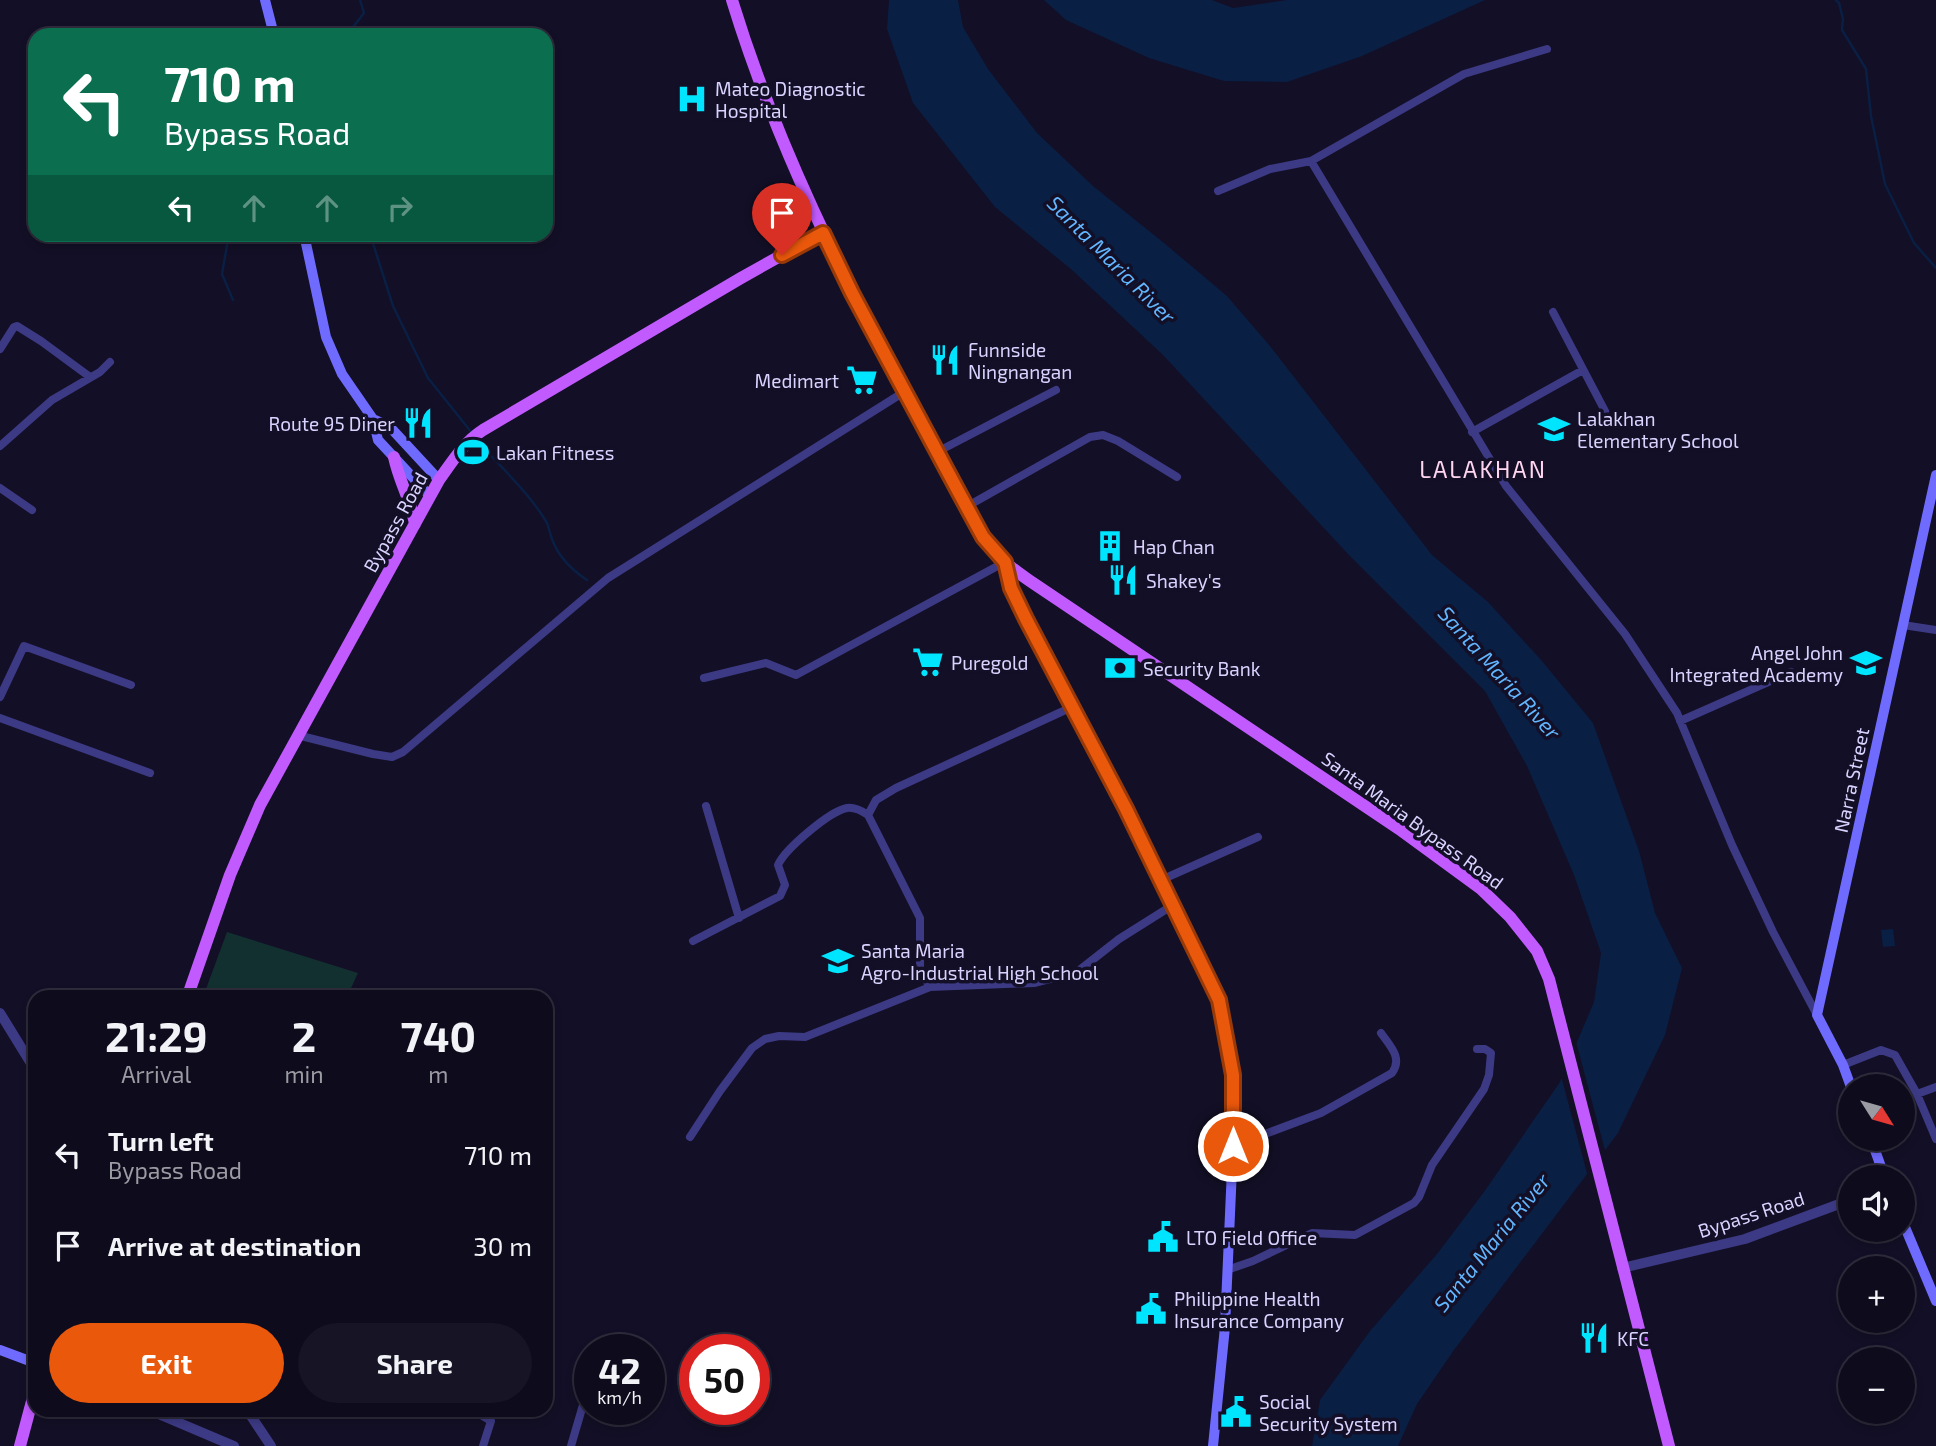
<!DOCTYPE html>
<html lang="en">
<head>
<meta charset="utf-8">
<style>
  body { margin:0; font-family:"Exo 2",sans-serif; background:#171425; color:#f1f3f6; height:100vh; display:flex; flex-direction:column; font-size:26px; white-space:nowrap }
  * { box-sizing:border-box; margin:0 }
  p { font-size:23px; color:#9b9ba3 }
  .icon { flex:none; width:38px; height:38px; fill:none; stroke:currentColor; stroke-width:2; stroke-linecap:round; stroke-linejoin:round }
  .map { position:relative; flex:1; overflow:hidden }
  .drawer { position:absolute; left:28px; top:990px; width:525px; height:427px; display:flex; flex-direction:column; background:#0e0b1c; border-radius:21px; box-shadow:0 4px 10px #0003,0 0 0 2px #2e2b3b }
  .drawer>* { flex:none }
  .hud { position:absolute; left:28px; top:28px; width:525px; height:214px; border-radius:21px; box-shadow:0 4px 10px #0003,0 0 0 2px #2e2b3b; background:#0b6e4f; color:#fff; overflow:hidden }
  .needle { width:46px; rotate:127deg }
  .buttons { position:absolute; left:1838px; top:1074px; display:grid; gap:14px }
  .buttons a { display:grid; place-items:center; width:77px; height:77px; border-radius:50%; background:#0e0b1c; box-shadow:0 4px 10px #0003,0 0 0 2px #2e2b3b; font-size:35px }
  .speed { position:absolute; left:574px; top:1334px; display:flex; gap:14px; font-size:35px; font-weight:700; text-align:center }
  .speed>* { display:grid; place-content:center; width:91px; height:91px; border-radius:50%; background:#0e0b1c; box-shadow:0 4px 10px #0003,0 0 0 2px #2e2b3b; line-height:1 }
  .speed small { font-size:18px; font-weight:400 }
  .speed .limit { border:10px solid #d22; background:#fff; color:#111 }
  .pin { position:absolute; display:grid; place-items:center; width:60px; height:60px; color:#fff; margin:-72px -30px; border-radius:50% 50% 50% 0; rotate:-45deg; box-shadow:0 0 7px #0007 }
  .pin .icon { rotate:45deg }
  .me { position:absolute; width:77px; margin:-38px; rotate:0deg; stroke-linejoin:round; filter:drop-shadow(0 0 5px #0008) }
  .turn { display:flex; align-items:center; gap:24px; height:147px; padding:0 21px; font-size:32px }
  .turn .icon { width:91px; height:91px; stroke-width:2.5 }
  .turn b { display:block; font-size:49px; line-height:60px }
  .lanes { display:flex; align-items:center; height:66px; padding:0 21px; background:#0003; justify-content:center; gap:35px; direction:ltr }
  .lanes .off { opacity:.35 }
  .eta { display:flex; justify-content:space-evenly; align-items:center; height:119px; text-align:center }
  .eta b { font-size:42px; font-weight:700; line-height:49px }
  .action { display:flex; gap:14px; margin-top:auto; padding:14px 21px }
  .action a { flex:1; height:80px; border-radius:42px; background:#ea580c; color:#fff; font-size:28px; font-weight:700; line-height:80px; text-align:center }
  .action a+a { background:#171425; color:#f1f3f6 }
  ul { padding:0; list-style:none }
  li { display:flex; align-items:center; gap:21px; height:91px; padding:0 21px }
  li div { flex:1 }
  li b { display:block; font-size:26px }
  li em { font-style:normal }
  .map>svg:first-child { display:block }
  .green { fill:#12302f }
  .water { fill:#0a1f44 }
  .pier { fill:#130f26 }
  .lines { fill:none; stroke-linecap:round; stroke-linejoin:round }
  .stream { stroke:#0a1f44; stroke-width:2.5 }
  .minor { stroke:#3d3a85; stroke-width:8 }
  .tertiary { stroke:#3d3a85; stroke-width:10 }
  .secondary { stroke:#6f6bff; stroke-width:10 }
  .primary { stroke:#c25bff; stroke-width:12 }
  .route-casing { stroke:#983908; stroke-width:18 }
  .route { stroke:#ea580c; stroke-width:12 }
  .labels { text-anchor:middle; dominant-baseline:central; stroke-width:7; stroke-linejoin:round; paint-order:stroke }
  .poi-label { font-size:19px; fill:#d9d4ff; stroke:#130f26; text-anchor:start }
  .street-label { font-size:19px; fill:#d9d4ff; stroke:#130f26 }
  .water-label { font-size:21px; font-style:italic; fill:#62b6ff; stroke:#130f26 }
  .quarter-label { font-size:23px; letter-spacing:2px; fill:#ffd6f0; stroke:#130f26 }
</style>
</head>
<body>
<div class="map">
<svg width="1936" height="1446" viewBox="0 0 1936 1446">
  <rect width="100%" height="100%" fill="#130f26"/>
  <path class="green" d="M227,932l131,41 -11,24h-144z"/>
  <path class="water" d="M889,0h69l5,27 25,42 49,64 56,53 71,57 63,53 43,50 162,209 56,47 54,59 51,62 46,128 16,62 27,55 -17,67 -47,98 -164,217 -37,54 -19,42h-86l8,-46 50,-69 67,-77 47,-62 76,-110 34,-80 7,-49 -27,-78 -47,-109 -42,-75 -137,-137 -185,-199 -91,-85 -77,-63 -82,-104 -26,-74z
    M1044,0h168l21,8 54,-8h198l-123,56 -75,26 -63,-1 -75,-23 -83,-38z
    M1893,929l2,17 -12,1 -2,-17z"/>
  <path class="pier" d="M1575,1038l31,116 -18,23 -28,-105z"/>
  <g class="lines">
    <path class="stream" d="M1836,0l3,3 4,16 -1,11 24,39 5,47 14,68 29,59 22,25
      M340,35l14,-9 10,-13 -4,-13
      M229,234l-7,40 11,26
      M370,234l23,72 35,72 44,55
      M476,439c23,27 53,53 71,84 2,5 3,11 5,16 6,17 20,31 35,41"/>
    <path class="minor" d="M1311,161l195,325 119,148 52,79 55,132 41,87 44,83
      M1218,191l52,-22 41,-8 153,-87 83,-25
      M1553,312l52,99
      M0,349l14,-22 3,-1 24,15 49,36
      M1472,432l111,-62
      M0,446l52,-46 48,-28 10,-10
      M937,452l119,-62
      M0,488l32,22
      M966,507l124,-70 13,-2 15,6 59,36
      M1903,625l33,5
      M704,678l62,-15 30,12 209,-113
      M0,697l24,-51 107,39
      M0,718l150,55
      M1680,721l111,-49
      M297,735l76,19 19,3 11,-5 205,-174 296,-186
      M706,806l33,112
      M868,815l8,-15 20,-12 176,-81
      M1161,880l97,-43
      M693,941l87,-45 5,-11 -7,-20c7,-16 52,-54 69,-57 7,-1 15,3 21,7l52,103v53l10,16 104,-4 43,-11 42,-33 54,-34
      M1843,1065l38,-15 14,5 22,39 19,45
      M1917,1094l19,-7
      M690,1137l30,-46 32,-43 13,-9 14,-3 26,1 125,-50
      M1233,1146l88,-33 71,-40c11,-15 -2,-27 -11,-40
      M1227,1270l26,-9 59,-28 43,2 59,-32 5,-6 13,-32 52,-76 5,-14 2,-22 -6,-4h-8
      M473,1410l18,11 -8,25
      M571,1446l17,-58"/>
    <path class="tertiary" d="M0,1013l35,57
      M1622,1268l123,-29 105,-39
      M149,1410l85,36
      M247,1410l24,36"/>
    <path class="secondary" d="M265,0l9,35
      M304,234l22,103 16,37 31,45 5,21 52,56
      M373,419l16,7 50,54
      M1005,562l6,26 15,31 100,190 93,191 14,75v71l-8,181 -12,119
      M1851,1087l-8,-22 -26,-50 119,-540
      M1871,1139l14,39
      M1902,1220l34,81
      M0,1350l35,13"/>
    <path class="primary" d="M732,0c44,144 111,278 183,410 26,49 50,110 88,150 9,9 20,16 30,23l366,246 82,60 29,28 27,34 12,28 120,467
      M394,457c5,24 17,44 21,67
      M187,998l43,-123 30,-70 179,-325c13,-18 24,-37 44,-50l258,-152 82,-46
      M20,1446l15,-56"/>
  </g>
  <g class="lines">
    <defs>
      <path id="route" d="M782,255l41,-22 29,60 105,196 26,48 22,25 6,26 15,31 100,190 93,191 14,75v71"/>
    </defs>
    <use href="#route" class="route-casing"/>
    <use href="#route" class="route"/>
  </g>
  <defs>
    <symbol id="hospital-bare" viewBox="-9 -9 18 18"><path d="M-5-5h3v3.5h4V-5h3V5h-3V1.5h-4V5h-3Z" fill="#00e5ff" stroke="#130f26" stroke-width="2.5" paint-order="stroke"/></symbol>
    <symbol id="restaurant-bare" viewBox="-9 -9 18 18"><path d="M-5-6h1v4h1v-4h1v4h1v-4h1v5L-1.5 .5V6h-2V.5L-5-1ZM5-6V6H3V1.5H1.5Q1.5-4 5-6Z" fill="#00e5ff" stroke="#130f26" stroke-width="2.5" paint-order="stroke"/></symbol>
    <symbol id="supermarket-bare" viewBox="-9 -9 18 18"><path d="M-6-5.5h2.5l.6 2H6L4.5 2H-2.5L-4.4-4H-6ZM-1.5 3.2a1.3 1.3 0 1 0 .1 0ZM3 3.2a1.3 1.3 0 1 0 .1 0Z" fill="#00e5ff" stroke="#130f26" stroke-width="2.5" paint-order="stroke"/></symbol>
    <symbol id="school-bare" viewBox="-9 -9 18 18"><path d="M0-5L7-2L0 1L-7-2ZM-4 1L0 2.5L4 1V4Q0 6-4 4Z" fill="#00e5ff" stroke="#130f26" stroke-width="2.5" paint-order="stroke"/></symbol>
    <symbol id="stadium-bare" viewBox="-9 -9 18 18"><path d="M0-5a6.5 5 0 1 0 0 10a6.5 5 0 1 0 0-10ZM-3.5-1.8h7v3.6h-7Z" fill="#00e5ff" stroke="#130f26" stroke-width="2.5" paint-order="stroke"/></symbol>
    <symbol id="building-bare" viewBox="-9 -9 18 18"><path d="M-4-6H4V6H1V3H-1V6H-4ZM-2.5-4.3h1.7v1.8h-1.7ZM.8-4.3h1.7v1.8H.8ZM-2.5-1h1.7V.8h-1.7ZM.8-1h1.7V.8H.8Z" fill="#00e5ff" stroke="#130f26" stroke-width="2.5" paint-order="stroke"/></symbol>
    <symbol id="bank-bare" viewBox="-9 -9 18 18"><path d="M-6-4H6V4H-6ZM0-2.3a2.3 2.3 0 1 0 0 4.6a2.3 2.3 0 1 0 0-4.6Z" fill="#00e5ff" stroke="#130f26" stroke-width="2.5" paint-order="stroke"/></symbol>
    <symbol id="civic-bare" viewBox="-9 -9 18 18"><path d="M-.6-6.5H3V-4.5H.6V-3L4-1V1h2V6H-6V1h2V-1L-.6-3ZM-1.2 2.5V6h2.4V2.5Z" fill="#00e5ff" stroke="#130f26" stroke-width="2.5" paint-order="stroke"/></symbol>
  </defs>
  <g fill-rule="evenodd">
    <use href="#hospital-bare" x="670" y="77" width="44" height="44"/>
    <use href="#restaurant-bare" x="923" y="338" width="44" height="44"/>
    <use href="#supermarket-bare" x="840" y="358" width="44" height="44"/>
    <use href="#restaurant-bare" x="396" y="401" width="44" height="44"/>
    <use href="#school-bare" x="1532" y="407" width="44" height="44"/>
    <use href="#stadium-bare" x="451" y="430" width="44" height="44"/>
    <use href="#building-bare" x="1088" y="524" width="44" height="44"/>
    <use href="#restaurant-bare" x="1101" y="558" width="44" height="44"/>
    <use href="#supermarket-bare" x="906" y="640" width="44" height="44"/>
    <use href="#school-bare" x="1844" y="641" width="44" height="44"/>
    <use href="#bank-bare" x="1098" y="646" width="44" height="44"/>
    <use href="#school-bare" x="816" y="939" width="44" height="44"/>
    <use href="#civic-bare" x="1141" y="1215" width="44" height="44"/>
    <use href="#civic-bare" x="1129" y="1287" width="44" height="44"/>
    <use href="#restaurant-bare" x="1572" y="1316" width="44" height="44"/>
    <use href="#civic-bare" x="1214" y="1390" width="44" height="44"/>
  </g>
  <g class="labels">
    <g class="poi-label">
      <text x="715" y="88">Mateo Diagnostic<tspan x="715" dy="22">Hospital</tspan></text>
      <text x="968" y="349">Funnside<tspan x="968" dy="22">Ningnangan</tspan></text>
      <text x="839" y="380" text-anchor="end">Medimart</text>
      <text x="1577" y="418">Lalakhan<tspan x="1577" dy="22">Elementary School</tspan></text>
      <text x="395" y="423" text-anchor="end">Route 95 Diner</text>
      <text x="496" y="452">Lakan Fitness</text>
      <text x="1133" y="546">Hap Chan</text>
      <text x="1146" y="580">Shakey's</text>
      <text x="1843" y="652" text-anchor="end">Angel John<tspan x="1843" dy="22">Integrated Academy</tspan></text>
      <text x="951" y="662">Puregold</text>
      <text x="1143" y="668">Security Bank</text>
      <text x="861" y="950">Santa Maria<tspan x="861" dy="22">Agro-Industrial High School</tspan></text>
      <text x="1186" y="1237">LTO Field Office</text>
      <text x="1174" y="1298">Philippine Health<tspan x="1174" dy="22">Insurance Company</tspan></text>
      <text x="1617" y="1338">KFC</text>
      <text x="1259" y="1401">Social<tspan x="1259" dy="22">Security System</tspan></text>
    </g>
    <g class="street-label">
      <text transform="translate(395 522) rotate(-61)">Bypass Road</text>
      <text transform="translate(1851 780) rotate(-78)">Narra Street</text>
      <text transform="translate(1413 820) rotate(36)">Santa Maria Bypass Road</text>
      <text transform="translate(1751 1214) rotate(-18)">Bypass Road</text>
    </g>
    <g class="water-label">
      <text transform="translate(1112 259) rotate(45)">Santa Maria River</text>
      <text transform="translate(1500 672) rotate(48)">Santa Maria River</text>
      <text transform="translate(1491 1242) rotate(-51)">Santa Maria River</text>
    </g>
    <g class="quarter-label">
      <text x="1483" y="469">LALAKHAN</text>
    </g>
  </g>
</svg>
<div class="buttons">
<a><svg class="needle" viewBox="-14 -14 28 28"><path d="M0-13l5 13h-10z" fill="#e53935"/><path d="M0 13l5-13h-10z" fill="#9b9ba3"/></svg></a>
<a><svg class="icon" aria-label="sound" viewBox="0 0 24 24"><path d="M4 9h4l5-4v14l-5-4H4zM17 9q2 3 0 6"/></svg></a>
<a>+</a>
<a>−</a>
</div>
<div class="speed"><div>42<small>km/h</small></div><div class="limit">50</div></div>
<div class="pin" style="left:782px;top:255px;background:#d93025"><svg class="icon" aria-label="arrive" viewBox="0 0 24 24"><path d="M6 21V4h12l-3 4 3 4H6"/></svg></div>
<svg class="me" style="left:1233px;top:1146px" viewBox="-20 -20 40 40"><circle r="17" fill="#ea580c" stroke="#fff" stroke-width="3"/><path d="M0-11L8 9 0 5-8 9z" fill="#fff"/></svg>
<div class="hud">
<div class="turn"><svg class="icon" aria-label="left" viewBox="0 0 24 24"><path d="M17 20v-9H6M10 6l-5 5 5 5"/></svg><div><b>710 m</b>Bypass Road</div></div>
<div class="lanes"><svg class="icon" aria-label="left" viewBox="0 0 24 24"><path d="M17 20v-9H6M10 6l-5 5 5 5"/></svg><svg class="icon off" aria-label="ahead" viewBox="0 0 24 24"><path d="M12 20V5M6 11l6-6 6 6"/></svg><svg class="icon off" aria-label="ahead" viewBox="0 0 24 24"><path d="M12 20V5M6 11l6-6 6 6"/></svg><svg class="icon off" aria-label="right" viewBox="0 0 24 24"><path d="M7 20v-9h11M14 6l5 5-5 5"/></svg></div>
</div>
<section class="drawer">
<div class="eta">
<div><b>21:29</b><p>Arrival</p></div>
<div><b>2</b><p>min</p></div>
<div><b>740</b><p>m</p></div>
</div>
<ul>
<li><svg class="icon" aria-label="left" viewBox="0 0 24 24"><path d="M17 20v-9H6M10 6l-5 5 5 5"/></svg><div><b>Turn left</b><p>Bypass Road</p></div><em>710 m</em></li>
<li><svg class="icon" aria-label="arrive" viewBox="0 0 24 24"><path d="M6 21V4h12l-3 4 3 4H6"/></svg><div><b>Arrive at destination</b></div><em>30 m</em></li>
</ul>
<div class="action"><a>Exit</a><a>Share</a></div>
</section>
</div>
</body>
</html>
